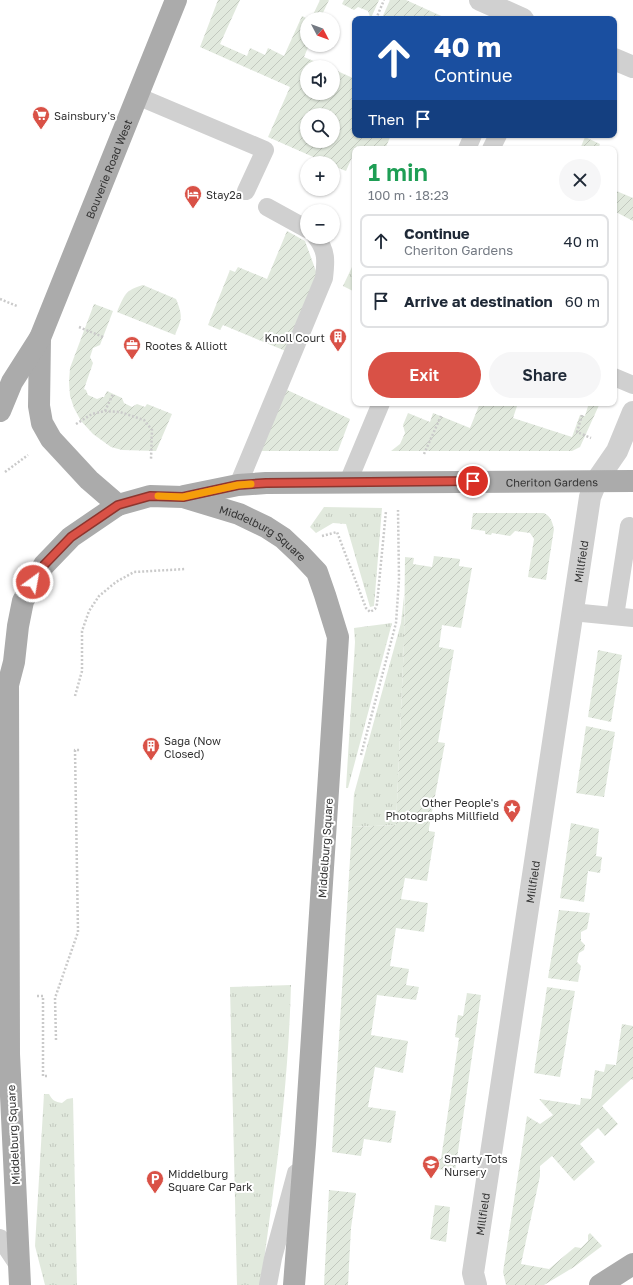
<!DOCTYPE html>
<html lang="en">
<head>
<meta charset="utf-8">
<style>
  body { margin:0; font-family:"Golos Text",sans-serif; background:#f6f6f7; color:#1f2937; height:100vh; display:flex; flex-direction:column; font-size:15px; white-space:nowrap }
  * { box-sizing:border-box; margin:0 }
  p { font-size:13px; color:#747a83 }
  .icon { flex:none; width:22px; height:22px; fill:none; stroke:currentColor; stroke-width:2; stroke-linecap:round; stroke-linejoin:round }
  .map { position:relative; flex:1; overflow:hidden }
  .sheet { position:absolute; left:352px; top:146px; width:265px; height:260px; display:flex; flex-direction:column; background:#fff; border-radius:8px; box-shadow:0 1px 3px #0004 }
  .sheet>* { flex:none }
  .hud { position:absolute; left:352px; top:16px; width:265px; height:122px; border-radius:8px; box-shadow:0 1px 3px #0004; background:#1a4fa0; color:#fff; overflow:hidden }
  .needle { width:26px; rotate:131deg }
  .tools { position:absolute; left:300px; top:12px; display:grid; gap:8px }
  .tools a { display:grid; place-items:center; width:40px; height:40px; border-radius:50%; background:#fff; box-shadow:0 1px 3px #0004; font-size:20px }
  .pin { position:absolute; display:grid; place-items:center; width:34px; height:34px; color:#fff; margin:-17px; border:2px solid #fff; border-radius:50%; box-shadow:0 1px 4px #0007 }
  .me { position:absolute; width:44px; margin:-22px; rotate:32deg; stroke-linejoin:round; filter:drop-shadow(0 0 3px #0008) }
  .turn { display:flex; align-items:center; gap:14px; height:84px; padding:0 16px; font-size:18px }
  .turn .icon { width:52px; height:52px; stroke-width:2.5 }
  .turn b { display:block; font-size:28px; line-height:34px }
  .then { display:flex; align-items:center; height:38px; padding:0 16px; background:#0003; gap:8px; font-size:15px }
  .round { display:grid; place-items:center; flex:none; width:42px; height:42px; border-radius:21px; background:#f6f6f7 }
  .summary { display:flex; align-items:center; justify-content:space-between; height:68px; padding:0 16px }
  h1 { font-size:24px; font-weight:600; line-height:30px; color:#1e9e55 }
  .cta { display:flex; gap:8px; margin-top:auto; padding:8px 16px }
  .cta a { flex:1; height:46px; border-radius:24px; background:#d95146; color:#fff; font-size:16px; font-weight:600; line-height:46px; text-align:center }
  .cta a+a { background:#f6f6f7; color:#1f2937 }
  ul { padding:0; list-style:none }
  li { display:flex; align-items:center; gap:12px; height:54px; margin:0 8px 6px; padding:0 8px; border:2px solid #e0e1e3; border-radius:8px }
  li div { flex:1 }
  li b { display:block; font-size:15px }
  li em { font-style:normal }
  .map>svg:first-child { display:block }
  .grass { fill:url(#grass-tufts) }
  .garden { fill:url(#garden-furrows); fill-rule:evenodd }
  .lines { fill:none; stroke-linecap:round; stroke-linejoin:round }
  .path { stroke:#cacaca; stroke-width:2.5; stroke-dasharray:2 2; stroke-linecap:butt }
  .lane { stroke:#d0d0d0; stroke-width:18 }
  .street { stroke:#d0d0d0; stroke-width:22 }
  .primary { stroke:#ababab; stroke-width:22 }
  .route-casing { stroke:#8d352e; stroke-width:10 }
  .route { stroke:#d95146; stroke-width:7 }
  .slow { stroke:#f59e0b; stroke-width:7 }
  .labels { text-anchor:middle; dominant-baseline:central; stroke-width:4; stroke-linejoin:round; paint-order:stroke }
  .poi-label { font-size:11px; fill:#333; stroke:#fff; text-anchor:start }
  .street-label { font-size:11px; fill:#333; stroke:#fff }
</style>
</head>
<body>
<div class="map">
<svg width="633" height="1285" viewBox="0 0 633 1285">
  <defs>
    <pattern id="grass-tufts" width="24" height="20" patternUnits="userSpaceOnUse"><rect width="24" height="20" fill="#e1e9dd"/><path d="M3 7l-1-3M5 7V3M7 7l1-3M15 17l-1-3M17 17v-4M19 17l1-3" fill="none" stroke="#c2c8be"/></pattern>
    <pattern id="garden-furrows" width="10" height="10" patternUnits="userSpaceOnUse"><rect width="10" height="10" fill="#e1e9dd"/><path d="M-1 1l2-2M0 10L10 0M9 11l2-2" fill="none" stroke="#c2c8be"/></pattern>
  </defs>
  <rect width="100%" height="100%" fill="#fff"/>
  <path class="grass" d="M355,266v26l-12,-6 9,-19z
    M324,507l58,1 -8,98 -4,1 -24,-83 -13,-1 -17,10 -6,-6z
    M404,596v46l-8,183 -44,2 2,-33 47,-171z
    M392,623l-44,165h-2l9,-146 -1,-14z
    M291,985c-2,72 -9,144 -19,216 -4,28 -7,56 -12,84h-23l-7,-298z
    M44,1094h5c3,6 6,8 13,9l5,-4 6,-1 4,187h-32l-10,-39z"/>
  <path class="garden" d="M218,0h22l-20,44 27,12 3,-8 15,7 3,-7 16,8 18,-40 6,3h-1v26h2l-5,12 24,10h-21v26h26v-24l22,10v56h36l-6,14h-21l-7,-3 -11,25 -13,-5v-3h-6l-59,-26 22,-50 -90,-40zM307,115h26v26h-26z
    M320,0h9l-9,19h-9z
    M344,0h35l-8,18 -1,-1 -2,-6 -10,-4 -4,3 -12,-6z
    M390,0h16l42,19h-51l-5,-2c-4,2 -6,3 -10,1z
    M585,137l15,7 -2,5h-18z
    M614,190l19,8v23l-19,-10z
    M287,231l18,10 12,33 -29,78 -65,-27 -3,5 -12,-5 22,-55 5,2 3,-5 29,12z
    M143,285l33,14c7,17 6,20 -1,36l-58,-23c7,-16 8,-22 26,-27z
    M94,304l19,7 -13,34 -7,3 -3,9 3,6 -9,26 2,1 2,5 9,4 5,-2h2l3,-6 15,7 2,5 8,4 5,-3 8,3 2,-3 25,10 -16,37 -34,-1 -11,-3 -18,-13 -12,-13 -7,-13 -4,-12 -1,-14 1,-14z
    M285,389l65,30 -12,32h-78z
    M480,403h38l-5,15 59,19 8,-22 5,1 4,-13h11l-20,44 -8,4h-181l9,-7 5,-11 -2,-8 5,-12 22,9 3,-9 37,15z
    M473,513h71c7,4 8,8 10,16l-8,51 -18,-3 6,-38 -4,-6 -15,-2 -5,5 -18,-3 -1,2 -6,-1v-3l-14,-2z
    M434,556l26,3 -1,7 13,2 -11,60 -19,-3 -3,22 15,3 -16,92 7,1 -16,85v3l6,1 -8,49 -22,-3 -4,21 27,4 -4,29 -28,-4 -6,38 19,3 -3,16 13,2 -3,13 -39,-5 -6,40 37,6 -5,32 -28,-6 -7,40 28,4 -5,32 -27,-4 -3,17 -29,-4 20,-325 44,-2 8,-183 1,-85 9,1 -1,6 19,3z
    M598,650l24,5 -11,67 -23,-5z
    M586,726l29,6 -11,65 -28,-4z
    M571,823l28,6 -3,27 6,1 -2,16 -12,-2 -4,31 -24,-4z
    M559,910l31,3 -3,16 -6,3v9l4,4 -1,5 -5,3 -2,9 4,4 -3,16 -30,-4z
    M547,987l28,4 -15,86 -26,-4z
    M467,993l14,2 -26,177 -22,-4 2,-10 6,1 18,-121 -4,-1 3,-22 5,1z
    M622,1024l11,2v54l-2,-1 -29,27 16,18 -13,12 -7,-8 -18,16 15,18 -21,19 -22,-25 -12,10v10l-19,88 28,5 26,-22 6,1 7,-7v-6l2,-2 12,13 -28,21 -30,18h-38l-3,-13 24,-156 13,8 13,-9 -14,-16 41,6 1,-7 10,1 4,-29 9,2 2,-8 10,1z
    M329,1190l27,3 -5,35 -3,57h-24z
    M435,1205l15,2 -4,35 -16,-3z"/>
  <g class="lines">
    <path class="path" d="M376,19l8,-19
      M0,299l17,7
      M79,327l24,10
      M105,411l8,-17
      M582,415l-5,17 14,6
      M76,424l16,-10 13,-3 15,1 24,8 8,10 -1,29
      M424,454l17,-38
      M5,472l23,-17
      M322,536l15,-4 29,76 4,4 5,-3 2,-5 9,-93
      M75,696l7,-25v-40l7,-20 10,-15 17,-14 18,-10 52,-3
      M361,755l35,-132 3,-44 -1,-69
      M37,996h6v80h6
      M56,1040l-1,-42 23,-66 -3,-182h6"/>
    <path class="lane" d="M137,96l128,54 -19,41
      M467,149l6,-14
      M491,149l7,-14
      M267,207l40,22
      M614,377l19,8
      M348,482l33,-79
      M238,485l86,-207c2,-17 3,-27 -8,-41
      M572,612l61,6
      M615,616l14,-90
      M0,1238l20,30
      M268,1285l5,-27 23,-85"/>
    <g class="street">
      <path d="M480,0l43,19"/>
      <path d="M614,59l19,8"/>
      <path id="s1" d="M476,1285l-3,-12 117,-776 7,-17 20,-29 16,-39"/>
    </g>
    <g class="primary">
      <path d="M40,338l-1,68 3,17 9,16 38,41 29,25"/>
      <path id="s2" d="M0,411l12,-29 28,-44 4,-10 132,-328"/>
      <path id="s3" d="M184,496l54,-11 28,-2 367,-2"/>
      <path id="s4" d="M20,1285l-11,-231 -1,-369 6,-23 4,-36 5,-25 21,-36 27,-28 47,-32 32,-9 33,1 56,17 27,13 17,11 17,16 17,18 8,23 13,42 -33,507 -11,141"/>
      <path d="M600,1285l33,-21"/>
    </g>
  </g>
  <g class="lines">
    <defs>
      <path id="route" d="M33,582l11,-17 27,-28 47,-32 32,-9 33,1 55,-12 28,-2 207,-2"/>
    </defs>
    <use href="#route" class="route-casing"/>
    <use href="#route" class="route"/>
    <path class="slow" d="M158,496l25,1 55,-12 13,-1"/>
  </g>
  <defs>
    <symbol id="supermarket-pin" viewBox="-11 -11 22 30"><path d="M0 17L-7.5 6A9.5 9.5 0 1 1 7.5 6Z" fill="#d95146" stroke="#fff"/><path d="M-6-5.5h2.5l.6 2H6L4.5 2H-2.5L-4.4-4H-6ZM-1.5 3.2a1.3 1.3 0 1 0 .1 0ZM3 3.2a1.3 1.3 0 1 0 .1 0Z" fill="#fff"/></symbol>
    <symbol id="hotel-pin" viewBox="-11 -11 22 30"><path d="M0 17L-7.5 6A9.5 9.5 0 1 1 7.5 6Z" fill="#d95146" stroke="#fff"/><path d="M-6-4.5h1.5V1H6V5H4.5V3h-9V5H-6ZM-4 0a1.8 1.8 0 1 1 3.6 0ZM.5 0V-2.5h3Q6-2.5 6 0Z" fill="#fff"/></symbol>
    <symbol id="building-pin" viewBox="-11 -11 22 30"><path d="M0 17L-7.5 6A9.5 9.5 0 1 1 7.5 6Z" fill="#d95146" stroke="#fff"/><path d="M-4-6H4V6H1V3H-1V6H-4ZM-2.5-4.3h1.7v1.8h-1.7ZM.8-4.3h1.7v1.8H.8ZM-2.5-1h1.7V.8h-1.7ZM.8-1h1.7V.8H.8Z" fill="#fff"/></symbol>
    <symbol id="office-pin" viewBox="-11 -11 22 30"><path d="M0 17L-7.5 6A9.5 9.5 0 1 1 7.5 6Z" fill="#d95146" stroke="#fff"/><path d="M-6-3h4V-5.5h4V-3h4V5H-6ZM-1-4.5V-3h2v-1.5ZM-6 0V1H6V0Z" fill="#fff"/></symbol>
    <symbol id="sight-pin" viewBox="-11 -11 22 30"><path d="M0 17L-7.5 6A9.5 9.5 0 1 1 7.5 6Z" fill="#d95146" stroke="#fff"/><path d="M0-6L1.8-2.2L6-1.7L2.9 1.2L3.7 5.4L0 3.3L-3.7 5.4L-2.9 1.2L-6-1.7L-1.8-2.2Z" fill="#fff"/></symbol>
    <symbol id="school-pin" viewBox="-11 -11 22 30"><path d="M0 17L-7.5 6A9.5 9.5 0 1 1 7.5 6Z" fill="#d95146" stroke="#fff"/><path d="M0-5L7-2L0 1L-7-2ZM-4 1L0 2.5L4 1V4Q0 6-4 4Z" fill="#fff"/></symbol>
    <symbol id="parking-pin" viewBox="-11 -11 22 30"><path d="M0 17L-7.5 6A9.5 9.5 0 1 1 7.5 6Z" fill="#d95146" stroke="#fff"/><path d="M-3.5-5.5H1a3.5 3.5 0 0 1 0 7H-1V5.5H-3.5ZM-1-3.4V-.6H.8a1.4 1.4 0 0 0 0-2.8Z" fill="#fff"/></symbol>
  </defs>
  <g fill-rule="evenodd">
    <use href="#supermarket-pin" x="31" y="105" width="20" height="27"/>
    <use href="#hotel-pin" x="183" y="184" width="20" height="27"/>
    <use href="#building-pin" x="328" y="327" width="20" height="27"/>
    <use href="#office-pin" x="122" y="335" width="20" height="27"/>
    <use href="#building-pin" x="141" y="736" width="20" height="27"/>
    <use href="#sight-pin" x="502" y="798" width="20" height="27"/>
    <use href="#school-pin" x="421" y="1154" width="20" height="27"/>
    <use href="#parking-pin" x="145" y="1169" width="20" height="27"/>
  </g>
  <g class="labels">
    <g class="poi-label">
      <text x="54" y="115">Sainsbury's</text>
      <text x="206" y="194">Stay2a</text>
      <text x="325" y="337" text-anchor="end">Knoll Court</text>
      <text x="145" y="345">Rootes &amp; Alliott</text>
      <text x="164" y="740">Saga (Now<tspan x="164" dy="13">Closed)</tspan></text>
      <text x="499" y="802" text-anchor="end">Other People's<tspan x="499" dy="13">Photographs Millfield</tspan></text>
      <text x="444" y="1158">Smarty Tots<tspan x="444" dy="13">Nursery</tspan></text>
      <text x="168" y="1173">Middelburg<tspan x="168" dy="13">Square Car Park</tspan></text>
    </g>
    <g class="street-label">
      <text stroke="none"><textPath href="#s2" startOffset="266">Bouverie Road West</textPath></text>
      <text stroke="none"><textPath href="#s3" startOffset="369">Cheriton Gardens</textPath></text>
      <text stroke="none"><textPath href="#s4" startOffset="978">Middelburg Square</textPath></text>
      <text stroke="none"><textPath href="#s1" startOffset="732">Millfield</textPath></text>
      <text transform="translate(325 848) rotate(-86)">Middelburg Square</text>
      <text stroke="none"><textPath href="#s1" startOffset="408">Millfield</textPath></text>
      <text transform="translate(13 1135) rotate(-93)">Middelburg Square</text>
      <text stroke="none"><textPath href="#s1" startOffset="72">Millfield</textPath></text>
    </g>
  </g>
</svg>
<div class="tools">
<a><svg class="needle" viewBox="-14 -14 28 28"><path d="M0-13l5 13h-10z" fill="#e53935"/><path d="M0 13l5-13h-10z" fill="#747a83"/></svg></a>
<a><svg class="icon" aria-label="sound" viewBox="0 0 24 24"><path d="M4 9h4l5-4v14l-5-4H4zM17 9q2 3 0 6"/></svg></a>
<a><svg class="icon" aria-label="search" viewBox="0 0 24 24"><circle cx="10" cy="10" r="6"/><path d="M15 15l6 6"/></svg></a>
<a>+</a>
<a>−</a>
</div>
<div class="pin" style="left:473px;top:481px;background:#d93025"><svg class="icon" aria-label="arrive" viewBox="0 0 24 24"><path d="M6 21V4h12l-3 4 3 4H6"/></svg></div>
<svg class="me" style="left:33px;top:582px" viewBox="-20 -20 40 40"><circle r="17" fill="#d95146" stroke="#fff" stroke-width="3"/><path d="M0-11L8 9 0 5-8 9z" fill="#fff"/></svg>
<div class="hud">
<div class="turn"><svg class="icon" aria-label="ahead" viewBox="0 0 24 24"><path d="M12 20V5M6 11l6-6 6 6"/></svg><div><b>40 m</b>Continue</div></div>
<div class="then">Then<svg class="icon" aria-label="arrive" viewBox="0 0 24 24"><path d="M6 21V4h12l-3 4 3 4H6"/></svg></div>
</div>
<section class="sheet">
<div class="summary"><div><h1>1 min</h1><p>100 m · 18:23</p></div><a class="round"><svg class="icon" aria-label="close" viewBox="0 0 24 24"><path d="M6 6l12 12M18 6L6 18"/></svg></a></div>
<ul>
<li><svg class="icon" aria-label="ahead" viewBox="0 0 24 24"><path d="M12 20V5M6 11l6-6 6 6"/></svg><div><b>Continue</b><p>Cheriton Gardens</p></div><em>40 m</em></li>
<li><svg class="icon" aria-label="arrive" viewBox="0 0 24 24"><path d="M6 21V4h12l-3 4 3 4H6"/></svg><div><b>Arrive at destination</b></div><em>60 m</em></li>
</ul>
<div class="cta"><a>Exit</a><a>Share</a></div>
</section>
</div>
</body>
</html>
